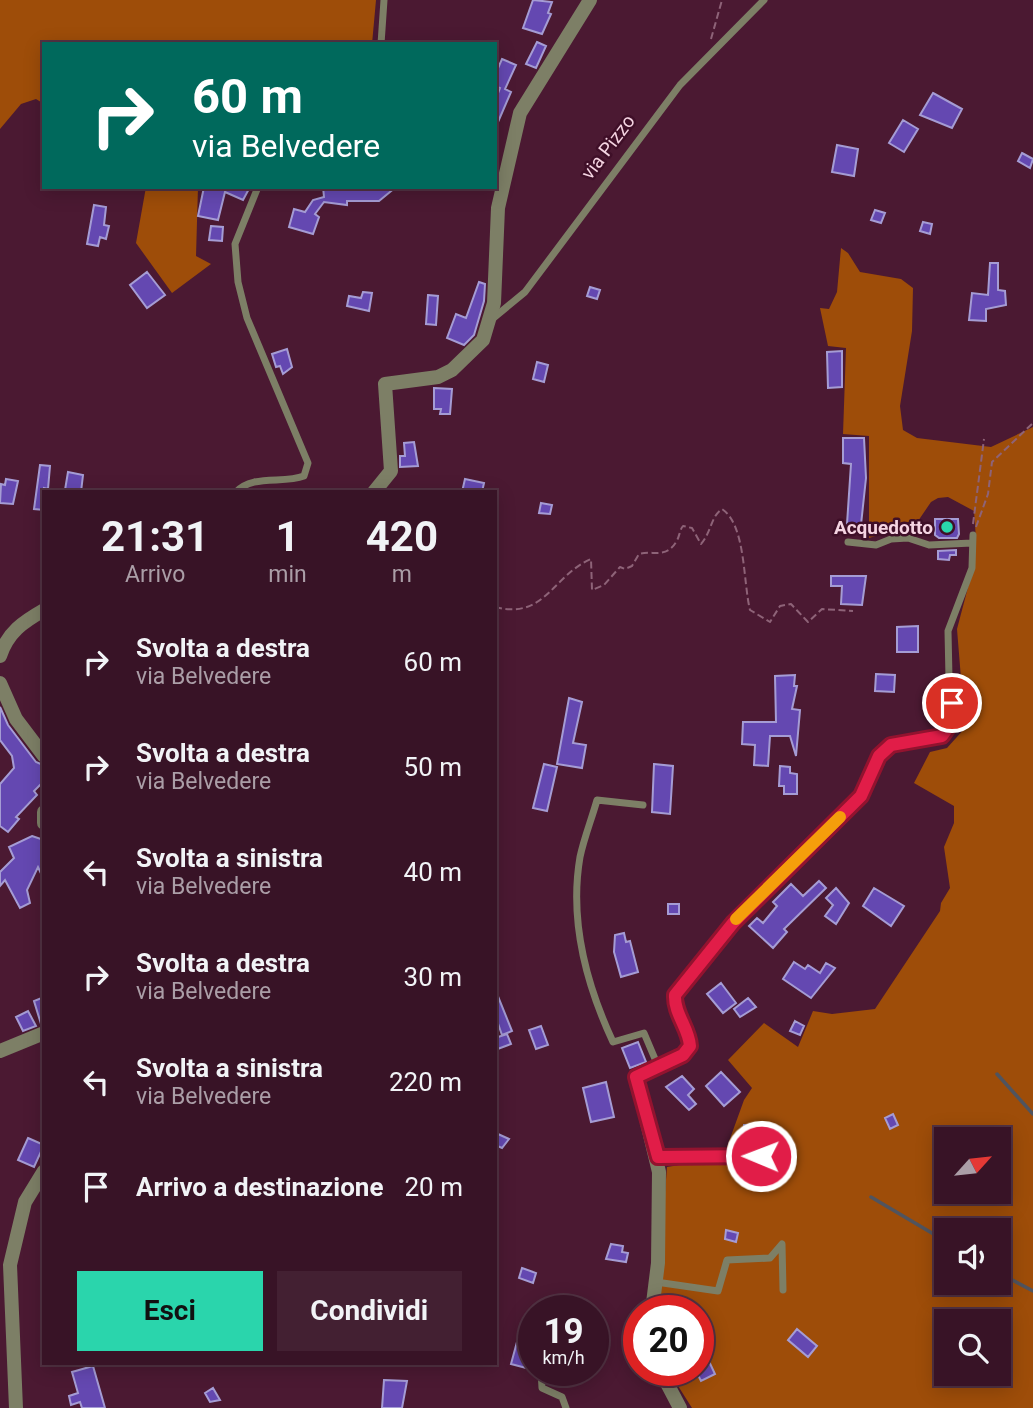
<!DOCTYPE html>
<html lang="it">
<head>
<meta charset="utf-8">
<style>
  body { margin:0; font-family:Roboto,sans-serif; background:#432032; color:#f1f3f6; height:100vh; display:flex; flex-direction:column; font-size:26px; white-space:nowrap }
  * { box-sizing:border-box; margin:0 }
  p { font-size:23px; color:#ab9ea7 }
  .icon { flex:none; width:38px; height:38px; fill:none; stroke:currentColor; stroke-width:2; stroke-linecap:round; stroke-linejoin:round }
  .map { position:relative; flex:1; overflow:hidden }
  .sheet { position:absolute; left:42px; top:490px; width:455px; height:875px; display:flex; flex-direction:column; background:#381326; border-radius:0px; box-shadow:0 4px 18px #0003,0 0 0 2px #523243 }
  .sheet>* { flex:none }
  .top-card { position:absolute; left:42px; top:42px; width:455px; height:147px; border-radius:0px; box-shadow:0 4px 18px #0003,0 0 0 2px #523243; background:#00695c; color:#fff; overflow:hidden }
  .needle { width:46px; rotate:63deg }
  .fabs { position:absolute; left:934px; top:1127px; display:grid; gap:14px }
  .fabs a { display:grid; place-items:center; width:77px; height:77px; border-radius:0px; background:#381326; box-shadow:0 4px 18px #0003,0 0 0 2px #523243; font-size:35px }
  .speed { position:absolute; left:518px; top:1295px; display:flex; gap:14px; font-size:35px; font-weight:700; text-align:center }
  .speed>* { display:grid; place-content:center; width:91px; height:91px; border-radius:50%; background:#381326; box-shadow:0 4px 18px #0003,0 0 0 2px #523243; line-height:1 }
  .speed small { font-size:18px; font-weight:400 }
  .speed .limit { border:10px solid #d22; background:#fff; color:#111 }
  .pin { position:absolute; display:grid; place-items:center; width:60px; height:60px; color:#fff; margin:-30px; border:4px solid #fff; border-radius:50%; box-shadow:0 2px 7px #0007 }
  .me { position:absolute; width:77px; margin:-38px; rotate:271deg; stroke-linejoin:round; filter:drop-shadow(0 0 5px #0008) }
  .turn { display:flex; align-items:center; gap:24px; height:147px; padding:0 35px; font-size:32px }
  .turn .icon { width:91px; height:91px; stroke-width:2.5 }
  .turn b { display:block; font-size:49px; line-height:60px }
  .eta { display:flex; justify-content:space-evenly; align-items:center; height:119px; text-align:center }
  .eta b { font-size:42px; font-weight:700; line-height:49px }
  .cta { display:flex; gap:14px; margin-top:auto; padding:14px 35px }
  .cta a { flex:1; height:80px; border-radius:0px; background:#2ad5ac; color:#111; font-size:28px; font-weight:700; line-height:80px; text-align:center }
  .cta a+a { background:#432032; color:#f1f3f6 }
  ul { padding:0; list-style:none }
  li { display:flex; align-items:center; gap:21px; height:105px; padding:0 35px }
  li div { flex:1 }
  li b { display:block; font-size:26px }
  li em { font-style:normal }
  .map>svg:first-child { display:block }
  .forest { fill:#9e4d09; fill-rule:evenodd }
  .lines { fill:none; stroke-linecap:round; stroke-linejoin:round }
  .stream { stroke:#50545f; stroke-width:3.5 }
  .building { fill:#6448b1; stroke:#a59cd4; stroke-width:2 }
  .path { stroke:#8e6378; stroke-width:2; stroke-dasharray:7 3.5; stroke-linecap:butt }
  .lane { stroke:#7d7f66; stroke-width:7 }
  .street { stroke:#7d7f66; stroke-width:14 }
  .route-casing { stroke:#92132f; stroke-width:18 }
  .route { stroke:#e11d48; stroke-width:12 }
  .slow { stroke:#f59e0b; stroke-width:12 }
  .poi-dot { fill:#2ad5ac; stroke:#3f0f28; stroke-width:2.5 }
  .labels { text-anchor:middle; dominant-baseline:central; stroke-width:5; stroke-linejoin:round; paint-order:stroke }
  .street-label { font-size:19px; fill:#f5d4e2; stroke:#3f0f28 }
  .poi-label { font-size:19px; font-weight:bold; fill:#f5d4e2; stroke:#3f0f28; text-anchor:end }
</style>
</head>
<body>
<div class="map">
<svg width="1033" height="1408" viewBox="0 0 1033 1408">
  <rect width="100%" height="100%" fill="#4b1932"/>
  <path class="forest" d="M0,0h376l-4,44h-328v60l-8,-5 -15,5 -21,25z
    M146,187h52l-2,69 15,8 -39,29 -36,-50z
    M841,248l7,5 12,19 41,7 12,9 -1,43 -12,75 3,24 14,8 74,9 42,-20v981h-341l-24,-38h30v-59h-42l11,-144 56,-9 21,-58 8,-12 -24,-28 36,-37 34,24 15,-36 19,3 43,-5 65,-98 1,-8 9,-15 -6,-41 10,-24v-17l-40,-23 16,-31 17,-4 18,-20 -8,-99 14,-53 5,-37 -2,-28 -26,-14 -10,1 -7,4 -15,22 -47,14v-102l-26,-2 3,-86 -18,-2 -8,-38 9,1 8,-17zM947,1139h52v53h-52zM947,1230h52v53h-52zM947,1321h52v53h-52z"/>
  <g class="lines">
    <path class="stream" d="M997,1074l36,40
      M871,1197l76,45
      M999,1273l34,18"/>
  </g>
  <path class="building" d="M533,0l19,2 -4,11 3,1 -9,20 -19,-6z
    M537,42l9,4 -10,22 -10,-4z
    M502,59l14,6 -11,24 6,3 -16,37v-28l5,-13 -5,-2v-11z
    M933,93l29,16 -10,19 -32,-13z
    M903,120l15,9 -14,23 -15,-9z
    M837,145l21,4 -4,27 -22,-4z
    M1022,153l11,6 -3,9 -12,-7z
    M204,187h46l-7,13 -18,-8 -7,28 -20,-4z
    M323,187h73l-17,14h-32v4l-23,-3 -9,12 4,3 -6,17 -24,-7 5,-18 11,3 8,-12 11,-3z
    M94,205l12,2 -2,18 5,1 -3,13 -6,-2 -2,9 -11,-2z
    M875,210l10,3 -4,10 -10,-3z
    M923,222l9,2 -2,10 -10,-3z
    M211,226l12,1 -1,14 -13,-1z
    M990,263h8v27l7,1 1,14 -20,4v12l-17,-1 3,-27 16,2z
    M147,272l18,23 -18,13 -17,-23z
    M479,282l6,2 -1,17 -10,34 -10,10 -17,-7 9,-24 10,4z
    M590,287l10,3 -3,9 -10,-3z
    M363,292l9,1 -3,18 -22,-5 2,-10 12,2z
    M428,295l10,1 -2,29 -10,-1z
    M287,349l5,18 -9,7 -3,-8 -4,1 -4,-13z
    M842,351v36l-14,1 -1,-36z
    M537,362l11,3 -4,17 -11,-3z
    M434,388l18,1 -2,25h-10l1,-5h-7z
    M843,438h21l2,40 -6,56 -9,-1 1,-8 -5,-1 4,-60 -8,-1z
    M414,442l4,24 -18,1v-11h5l-1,-13z
    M40,465l10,1 -2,23 -4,-1v22l-10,-1z
    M68,472l15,3 -2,17 -16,-2z
    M6,479l12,2 -5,23 -13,-1 1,-19 4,1z
    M465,479l19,4 -2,9h-20z
    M541,503l11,2 -2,9 -11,-1z
    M935,519h23l1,15 -2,4h-18l-4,-3z
    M956,550v5h-6l-1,5 -11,-1v-8z
    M831,576h35l-4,29 -21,-1 1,-18h-11z
    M918,626v26h-21v-25z
    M876,674l19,1 -1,17 -19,-1z
    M795,675l-1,11h3l-5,23 8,1 -4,46 -6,-20h-20l-2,30 -14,-1 1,-20 -13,-1 1,-22h33l-1,-46z
    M569,698l13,4 -9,41 13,2 -4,23 -25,-4z
    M0,707l8,18 28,37 7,3v17l-9,9 3,4 -21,22 3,2 -11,13 -8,-6v-42l14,-16 -2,-12 -12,-16z
    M544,764l13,3 -10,44 -14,-3z
    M654,764l19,2 -3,48 -18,-2z
    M780,766l10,1v6l7,1v20h-13v-8h-5z
    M32,836l9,3 3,8v33l-6,-13 -11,23 3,13 -10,5 -15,-28 -5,6v-14l14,-14 -5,-11z
    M819,881l7,7 -42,41 3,3 -14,16 -24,-22 8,-8 6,5 14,-17 -4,-4 18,-18 12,12z
    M836,888l13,15 -13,21 -11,-8 8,-11 -7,-7z
    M874,888l30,18 -13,20 -28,-20z
    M668,904h11v10h-11z
    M624,933l2,9 4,-1 8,31 -17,5 -7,-25 1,-17z
    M794,962l11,7 3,-4 12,8 6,-10 9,5 -24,30 -28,-19z
    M721,983l15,20 -13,10 -16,-19z
    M495,989l17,42 -10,4 -7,-20z
    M44,997v27h-3l-7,-23z
    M748,998l8,9 -16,10 -6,-8z
    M28,1011l8,15 -13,5 -7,-14z
    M795,1021l9,5 -4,9 -10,-4z
    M541,1026l7,19 -12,4 -7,-19z
    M507,1034l4,10 -16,6v-12z
    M638,1042l8,20 -16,6 -8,-20z
    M721,1072l19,20 -16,14 -18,-20z
    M682,1076l12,13 -6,6 8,9 -7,6 -23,-23z
    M606,1082l8,35 -23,5 -8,-34z
    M893,1114l5,11 -8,4 -5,-11z
    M744,1125h10v11h-10z
    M498,1134l11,5 -7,9 -7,-3z
    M28,1138l16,7 -10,22 -16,-7z
    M726,1230l12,3 -2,9 -11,-3z
    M611,1244l12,2 -1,6 6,1 -2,9 -20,-3z
    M522,1268l14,5 -3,10 -14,-5z
    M797,1329l20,17 -9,11 -20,-17z
    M698,1338l17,36 -14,7 -3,-6z
    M517,1342l17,4 -4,23 -19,-5z
    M93,1366l12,42h-23l-2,-6 -9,3 -2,-9 9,-3 -6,-21z
    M384,1380l23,1 -5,27h-20z
    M213,1388l7,12 -10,2 -5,-9z"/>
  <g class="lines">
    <path class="path" d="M711,39l11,-39
      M973,524l11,-85
      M976,527l12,-33 4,-32 41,-39
      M495,607c50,13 57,-31 96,-48l1,31 12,-5 16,-18 5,2 7,-3 7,-12c14,-4 27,5 37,-12 4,-6 3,-11 7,-16l9,2 9,16c10,-11 10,-28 21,-35 24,16 21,73 28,101l20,12 10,-16 11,-2 17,18 14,-13 31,2"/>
    <path class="lane" d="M381,44l3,-44
      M491,320l34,-28 155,-207 84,-85
      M236,492c16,-18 47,-8 68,-16l4,-13 -61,-145 -9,-36 -3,-38 23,-57
      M848,542l28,3 15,-6 17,-1 21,7 43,-2
      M643,805l-46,-5c-5,18 -13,38 -17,57 -11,64 6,127 33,185l31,-9 14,33
      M636,1077l47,-22 7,-9c-1,-16 -19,-34 -15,-50 2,-11 14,-22 21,-30 46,-57 101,-106 152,-157 19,-18 23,-48 41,-62 21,-17 41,4 61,-22l-2,-94 24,-63 1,-33
      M658,1157l103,-1
      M656,1282l62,9 9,-31 43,-2 12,-14 1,46
      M541,1370l1,18 20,9 4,11"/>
    <path class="street" d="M374,492l17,-21 -6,-87 53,-7 14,-7 31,-30 11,-37 4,-95 22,-95 70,-113
      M0,656c8,-24 23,-34 44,-46
      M0,683l16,36 28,37
      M44,812v11
      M0,1051l44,-18
      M636,1077l23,95 -1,91 -6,48
      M660,1370l20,38
      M16,1408l-6,-143 15,-63 19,-31"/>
  </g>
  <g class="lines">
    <defs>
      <path id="route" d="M761,1156l-103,1 -22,-80 47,-22 7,-9c-1,-18 -16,-32 -15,-51l58,-72 128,-127 18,-40 12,-11 51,-9 8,-11 2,-22"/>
    </defs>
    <use href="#route" class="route-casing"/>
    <use href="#route" class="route"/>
    <path class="slow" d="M736,919l104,-102"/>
  </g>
  <circle class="poi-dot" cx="947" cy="527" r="7"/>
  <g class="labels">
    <g class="street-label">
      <text transform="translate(608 147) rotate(-53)">via Pizzo</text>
    </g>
    <g class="poi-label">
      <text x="933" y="527">Acquedotto</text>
    </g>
  </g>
</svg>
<div class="fabs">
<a><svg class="needle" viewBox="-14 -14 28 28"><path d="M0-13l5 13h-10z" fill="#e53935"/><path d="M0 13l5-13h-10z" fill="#ab9ea7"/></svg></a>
<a><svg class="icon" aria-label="sound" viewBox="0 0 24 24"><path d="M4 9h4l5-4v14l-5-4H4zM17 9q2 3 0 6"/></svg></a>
<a><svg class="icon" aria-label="search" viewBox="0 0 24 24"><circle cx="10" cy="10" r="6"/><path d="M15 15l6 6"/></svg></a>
</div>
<div class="speed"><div>19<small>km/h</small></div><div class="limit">20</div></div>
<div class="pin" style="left:952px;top:703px;background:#d93025"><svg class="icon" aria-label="arrive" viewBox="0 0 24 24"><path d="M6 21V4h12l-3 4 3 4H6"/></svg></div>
<svg class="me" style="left:761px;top:1156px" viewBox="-20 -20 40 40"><circle r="17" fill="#e11d48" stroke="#fff" stroke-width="3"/><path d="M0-11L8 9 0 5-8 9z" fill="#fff"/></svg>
<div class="top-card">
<div class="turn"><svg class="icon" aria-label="right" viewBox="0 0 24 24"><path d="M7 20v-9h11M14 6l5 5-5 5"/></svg><div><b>60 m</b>via Belvedere</div></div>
</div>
<section class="sheet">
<div class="eta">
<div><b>21:31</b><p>Arrivo</p></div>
<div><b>1</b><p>min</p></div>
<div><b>420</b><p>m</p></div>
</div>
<ul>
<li><svg class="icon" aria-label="right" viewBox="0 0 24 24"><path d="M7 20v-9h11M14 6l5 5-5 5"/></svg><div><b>Svolta a destra</b><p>via Belvedere</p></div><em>60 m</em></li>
<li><svg class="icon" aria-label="right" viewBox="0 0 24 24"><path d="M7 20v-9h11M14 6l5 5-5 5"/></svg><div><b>Svolta a destra</b><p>via Belvedere</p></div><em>50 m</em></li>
<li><svg class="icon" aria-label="left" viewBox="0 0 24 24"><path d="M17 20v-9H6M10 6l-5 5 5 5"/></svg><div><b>Svolta a sinistra</b><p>via Belvedere</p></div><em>40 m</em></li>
<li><svg class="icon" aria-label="right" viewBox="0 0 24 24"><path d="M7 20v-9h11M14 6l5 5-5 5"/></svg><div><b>Svolta a destra</b><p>via Belvedere</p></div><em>30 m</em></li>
<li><svg class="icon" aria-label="left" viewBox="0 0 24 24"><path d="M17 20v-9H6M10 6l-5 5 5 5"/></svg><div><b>Svolta a sinistra</b><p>via Belvedere</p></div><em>220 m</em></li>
<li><svg class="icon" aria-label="arrive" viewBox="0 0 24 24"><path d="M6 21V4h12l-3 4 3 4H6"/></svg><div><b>Arrivo a destinazione</b></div><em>20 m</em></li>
</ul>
<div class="cta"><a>Esci</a><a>Condividi</a></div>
</section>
</div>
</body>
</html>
